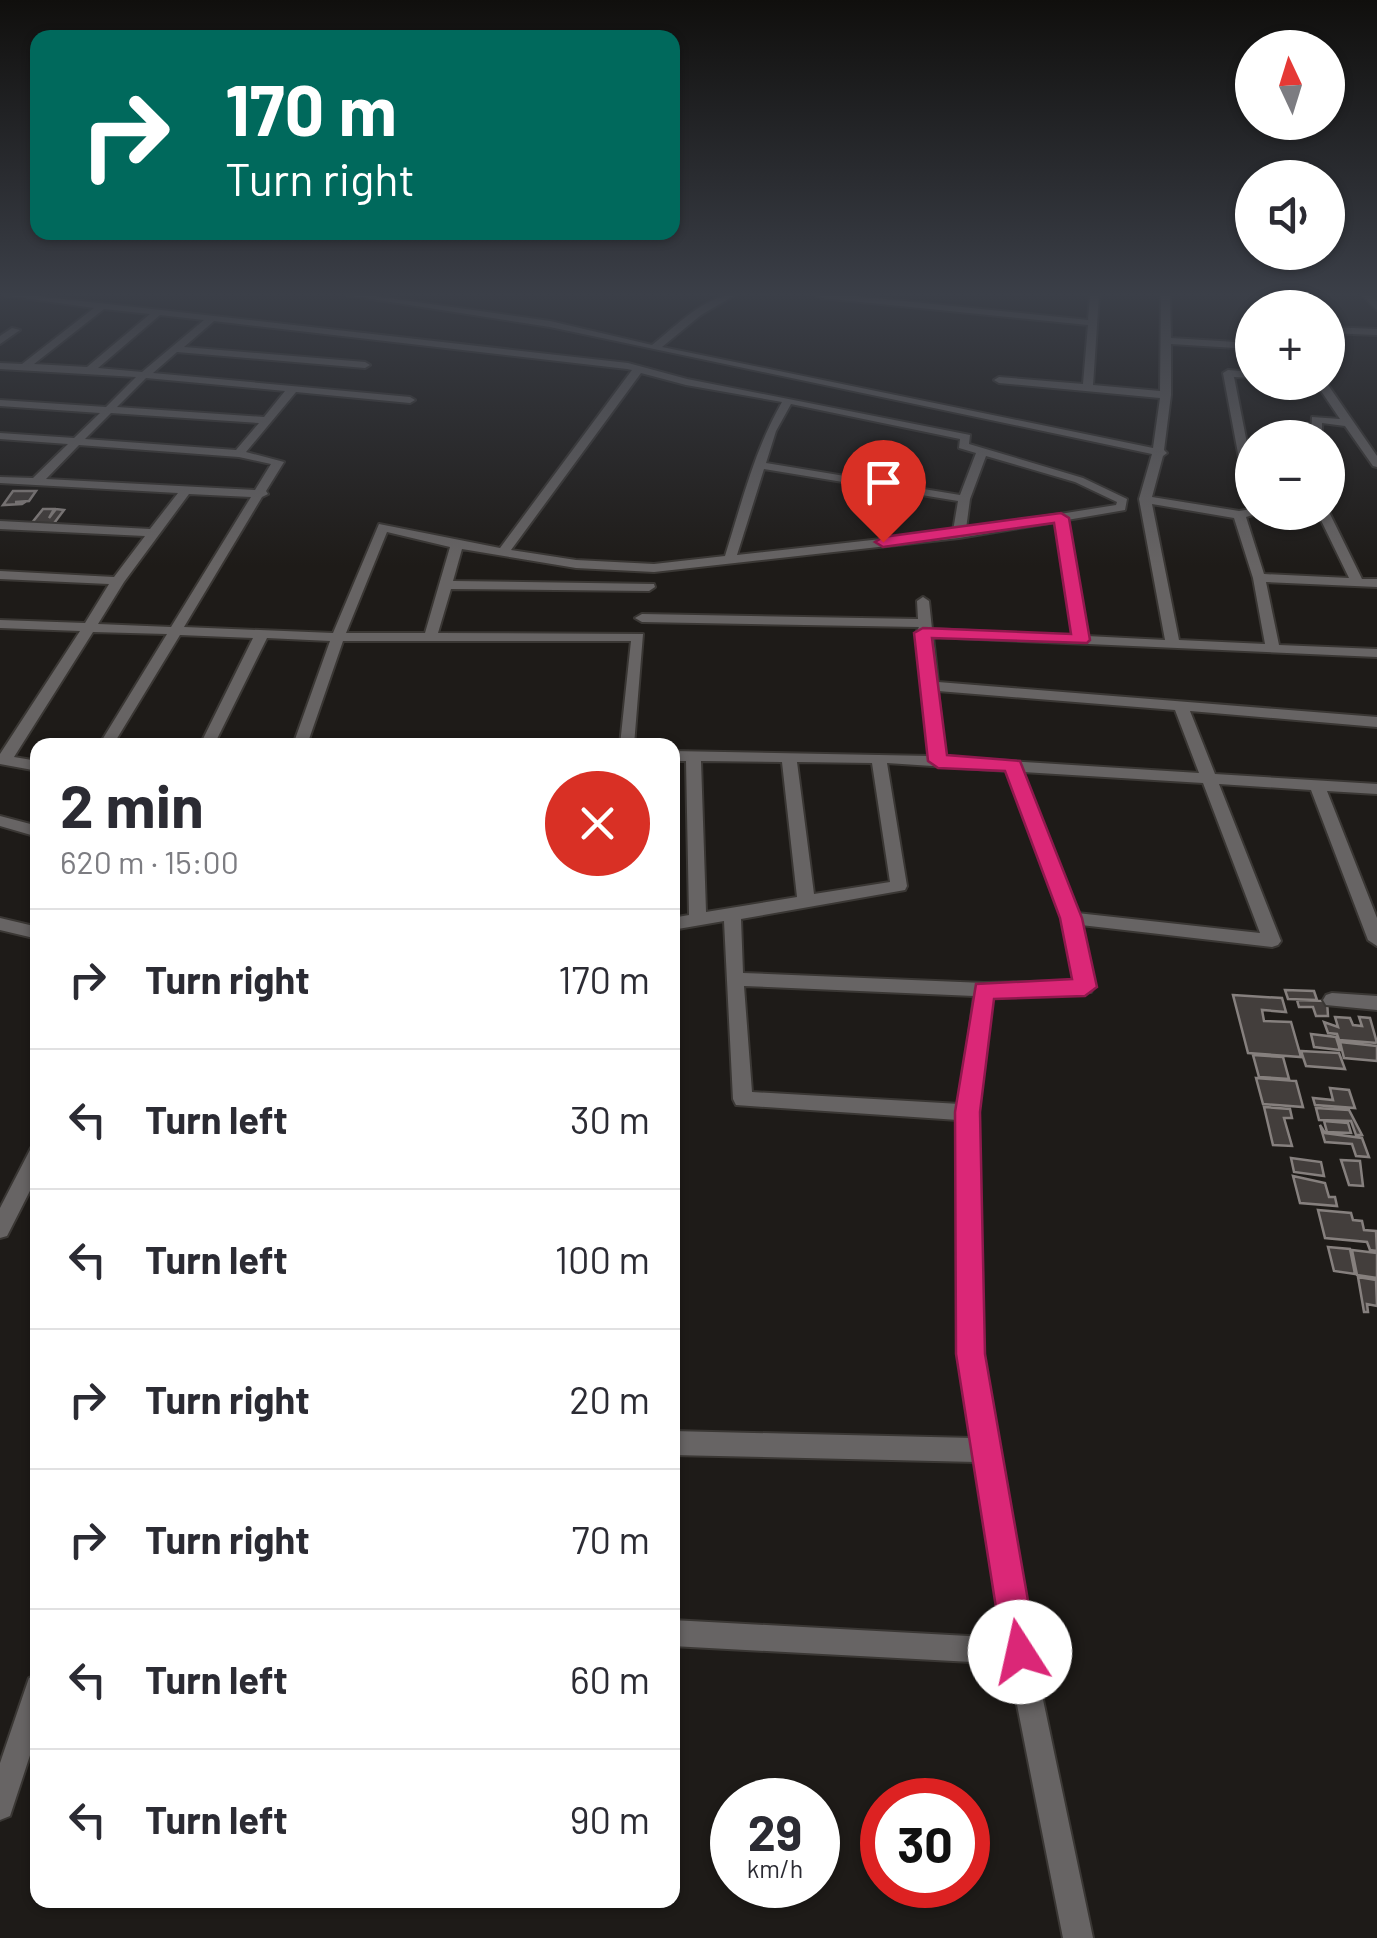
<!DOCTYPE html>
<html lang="en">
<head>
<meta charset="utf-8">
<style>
  body { margin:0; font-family:Barlow,sans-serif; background:#f7f7f7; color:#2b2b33; height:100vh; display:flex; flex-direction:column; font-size:38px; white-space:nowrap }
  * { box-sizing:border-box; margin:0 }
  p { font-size:32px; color:#7c7c81 }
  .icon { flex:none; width:55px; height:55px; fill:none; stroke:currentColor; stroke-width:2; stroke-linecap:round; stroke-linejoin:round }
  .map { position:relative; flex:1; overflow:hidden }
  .drawer { position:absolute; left:30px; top:738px; width:650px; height:1170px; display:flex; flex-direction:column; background:#fff; border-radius:20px; box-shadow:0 2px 8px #0004 }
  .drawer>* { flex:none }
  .banner { position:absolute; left:30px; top:30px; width:650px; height:210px; border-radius:20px; box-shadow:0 2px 8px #0004; background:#00695c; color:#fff; overflow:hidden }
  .needle { width:65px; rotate:356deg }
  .fabs { position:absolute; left:1235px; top:30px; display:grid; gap:20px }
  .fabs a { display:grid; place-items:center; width:110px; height:110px; border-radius:50%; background:#fff; box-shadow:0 2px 8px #0004; font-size:50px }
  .speed { position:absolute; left:710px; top:1778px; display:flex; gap:20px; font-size:50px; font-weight:700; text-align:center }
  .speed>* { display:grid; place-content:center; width:130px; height:130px; border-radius:50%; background:#fff; box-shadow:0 2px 8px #0004; line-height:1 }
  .speed small { font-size:25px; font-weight:400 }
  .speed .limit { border:15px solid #d22; background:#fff; color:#111 }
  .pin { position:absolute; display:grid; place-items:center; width:85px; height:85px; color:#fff; margin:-102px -42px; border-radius:50% 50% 50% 0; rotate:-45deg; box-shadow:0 0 10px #0007 }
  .pin .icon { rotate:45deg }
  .me { position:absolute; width:110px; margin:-55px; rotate:350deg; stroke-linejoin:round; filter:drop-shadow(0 0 8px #0008) }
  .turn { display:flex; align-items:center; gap:35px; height:210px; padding:0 30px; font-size:45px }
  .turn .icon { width:130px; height:130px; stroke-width:2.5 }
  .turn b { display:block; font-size:70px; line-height:85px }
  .round { display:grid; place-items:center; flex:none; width:105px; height:105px; border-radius:52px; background:#f7f7f7 }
  .overview { display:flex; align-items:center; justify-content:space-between; height:170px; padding:0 30px }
  h1 { font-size:60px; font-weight:700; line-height:75px }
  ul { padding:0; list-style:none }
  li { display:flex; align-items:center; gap:30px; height:140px; padding:0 30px; border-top:2px solid #e1e1e2 }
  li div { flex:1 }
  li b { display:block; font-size:38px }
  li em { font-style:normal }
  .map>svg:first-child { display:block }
  .building { fill:#433e3c; stroke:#86807e; stroke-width:2.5 }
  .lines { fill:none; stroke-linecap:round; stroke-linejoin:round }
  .minor-casing { stroke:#3a3734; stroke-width:4 }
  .minor { fill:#676464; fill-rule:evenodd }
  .route { fill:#db2777; stroke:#8e194d; stroke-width:2.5 }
</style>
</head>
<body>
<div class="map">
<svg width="1377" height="1938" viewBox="0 0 1377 1938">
  <rect width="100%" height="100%" fill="#1e1b18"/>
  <path class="building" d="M13,491h23l-7,10 -14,1h10l-3,2 -19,1z
    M43,509h11l-5,9 7,-9 8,1 -12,16 -21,-2z
    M1285,990l29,1 3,9 -29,-1z
    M1233,995l49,3 4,14 -24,-2 2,11 27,1 10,35 -53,-4z
    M1297,1000l30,1 1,15h-12l-3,-9h-14z
    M1335,1017l15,1 3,7 9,1 -3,-9 11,1 7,25 -38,-3 -2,-6 -9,-1 -4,-11 14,5z
    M1311,1034l25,3 4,13 -26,-3z
    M1340,1042l37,4v15l-33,-3z
    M1301,1051l38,2 6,16 -39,-3z
    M1253,1055l30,2 6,22 -30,-2z
    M1256,1078l40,3 7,26 -40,-3z
    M1330,1088l19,2 6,18 -40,-3 -2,-7 20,2z
    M1264,1107l26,2 2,9h-8l8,28 -19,-1z
    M1316,1108l33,2 13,25h-6l-5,-14 -32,-1z
    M1324,1121l24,2 3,10 -24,-1z
    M1320,1125l5,8 37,5 7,19 -13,-1 -4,-12 -27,-2z
    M1291,1158l30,4 3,14 -30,-4z
    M1341,1160l19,1 3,25 -14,-1z
    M1293,1176l32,7 4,14h6l2,9 -37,-3z
    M1318,1210l33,3 2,7 9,1 2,9 12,1 1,20 -7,-1 -3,-8 -42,-4z
    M1328,1247l22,2 5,25 -21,-3z
    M1352,1250l25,3v25l-20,-3z
    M1358,1277l18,3 1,26 -10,-2 1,8h-4z"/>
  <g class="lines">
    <defs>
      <path id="minor" d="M3,295h25l600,68 59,16 283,56 -1,9 114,34 44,21 -2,11 -58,10 20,116 78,4 -26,-141 13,-45 -602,-127 -204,-32h21l183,26 102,24c23,-18 53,-50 83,-50l-34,20 -39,32 491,101 7,-50 -161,-15 -5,-3 5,-3 84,7 5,-59 -266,-27 -5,-3h28l243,25 2,-25h9l-6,90 67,6 1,-96h9l1,43 81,5v6l-81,-5v51l-7,55 3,3 -4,3 -11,41 87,14 13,-2v3h11l-17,5 18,57 85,4 -32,-66h11v-2l34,69h15v8l-111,-5 13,63 98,4v8l-444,-20 5,45 439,35v10l-187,-16 25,63 162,10v10l-50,-3 50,127v28l-9,-6 -57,-150 -92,-6 62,157 -3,4 -6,2 -191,-22 13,62 -3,5 -99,5 -14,116 4,241 51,298 60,286h-30l-54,-274 -337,-18v-26l333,18 -28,-176 -305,-7v-24l301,7 -13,-84 -2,-234 -222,-15 -3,-6 -9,-178 -52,9v-12l17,-3 -3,-154h-14v-10l258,5 -10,-120 -4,-3 3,-6 -277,-5 -7,-4 7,-4 276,5 -1,-18 6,-4 6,4 3,28 142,7 -18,-114 -97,16 -305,34 -78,-4 -114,-19 -9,32 201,3 1,3 -6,4 -198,-2 -13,44 205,1 -9,111h-14l11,-104h-288l-36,104h-14l37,-104 -63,-3 -53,107h-14l53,-107 -73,-3 -67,110h-14l68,-111 -74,-2 -79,125 24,4v10l-38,-7v-10l80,-123 -80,-3v-8l85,3 24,-39 -109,-5v-8l114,6 31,-41 -145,-7v-8l150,8 28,-36 -178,-10v-6l33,1 35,-34 -68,-5v-6l74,5 26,-25 -100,-7v-6l106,7 30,-30 -136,-8v-6l22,1 72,-56zM104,309l46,5 -63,53 -53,-3zM160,315l44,5 -62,52 -44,-4zM214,321l413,48 5,1 -132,178 -121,-24 -46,109 -149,-6 78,-130 6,-3 -2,-3 18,-29 -38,-10 50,-60 114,11 5,-3 -5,-3 -257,-24 24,-21 188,16 5,-3 -5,-3 -181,-15zM641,373l45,12 96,17c-28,49 -40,100 -57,154l-71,8 -78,-4 -65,-10zM146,378l139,13 -21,26 -147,-10zM791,404l169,35 -1,9 17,5 -16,42 -194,-32 10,-32zM111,413l148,10 -23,27 -151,-11zM79,445l160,12 32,7 -16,26 -209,-11zM986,456l89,26 42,20 -1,3 -150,24 4,-30zM764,469l194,32 -5,30 -216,24zM189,494l62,3 -80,130 -73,-3 26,-42zM1152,504l82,14 19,60 12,66 -86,-4zM387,532l63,15 -25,86h-79zM938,691l237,19 24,63 -254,-16zM701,761l81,1 15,135 -91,15zM797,762l75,1 18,119 -76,12zM887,763l121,8 55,147 12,63 -91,2 -241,-10 -2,-54 164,-29 2,-4zM1023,772l180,11 57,150 -183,-20zM744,986l230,10 -14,108 -208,-12z
        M1254,295h9l9,13h-9z
        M1362,295h10l5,6v9z
        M1328,327l49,2v6l-49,-2z
        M12,328l8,2 -20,14v-8z
        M1228,370l24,2v6l-18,-1 18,92v31l-6,-4 -23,-123z
        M1315,382h11l51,74v11l-4,-1 -28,-40 -23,-3v15h-11l1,-21 28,2z
        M0,816l38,10v11l-38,-11z
        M0,918l38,9v12l-38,-9z
        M1332,993l45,3v14l-51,-5 -3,-5 3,-5z
        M38,1146v29l-31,61 -7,2v-30l31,-60z
        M38,1674v57l-28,85 -10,4v-57l29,-85z"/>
    </defs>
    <use href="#minor" class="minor-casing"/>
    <use href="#minor" class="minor"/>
  </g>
  <linearGradient id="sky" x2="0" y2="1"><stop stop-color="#100f0d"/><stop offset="0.52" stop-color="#3b3f48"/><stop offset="1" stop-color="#3b3f48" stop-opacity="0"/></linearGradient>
  <rect width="1377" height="566" fill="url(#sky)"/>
  <path class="route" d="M1061,513l8,5 21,122 -3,3 -155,-5 15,117 73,6 62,157 15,69 -12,9 -91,3 -14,113 5,242 52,298 -5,12 -12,5 -12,-5 -5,-12 -47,-298 -1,-242 21,-128 96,-5 -12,-61 -55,-147 -67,-3 -10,-7 -14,-128 9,-5 148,6 -17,-111 -171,24 -8,-5 8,-5z"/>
</svg>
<div class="fabs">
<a><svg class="needle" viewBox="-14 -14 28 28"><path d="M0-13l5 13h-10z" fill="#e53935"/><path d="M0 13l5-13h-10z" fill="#7c7c81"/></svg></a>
<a><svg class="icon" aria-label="sound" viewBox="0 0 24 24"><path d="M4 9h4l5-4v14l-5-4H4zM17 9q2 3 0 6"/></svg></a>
<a>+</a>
<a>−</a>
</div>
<div class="speed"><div>29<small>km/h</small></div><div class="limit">30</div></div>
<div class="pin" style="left:883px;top:542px;background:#d93025"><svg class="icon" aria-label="arrive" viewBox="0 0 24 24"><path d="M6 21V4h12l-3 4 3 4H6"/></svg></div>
<svg class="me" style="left:1020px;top:1652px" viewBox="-20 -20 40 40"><circle r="19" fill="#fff"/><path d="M0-13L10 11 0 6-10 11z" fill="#db2777"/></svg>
<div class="banner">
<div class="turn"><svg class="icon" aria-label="right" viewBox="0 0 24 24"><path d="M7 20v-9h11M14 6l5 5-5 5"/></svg><div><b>170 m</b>Turn right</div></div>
</div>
<section class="drawer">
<div class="overview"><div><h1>2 min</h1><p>620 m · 15:00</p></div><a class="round" style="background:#d93025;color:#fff"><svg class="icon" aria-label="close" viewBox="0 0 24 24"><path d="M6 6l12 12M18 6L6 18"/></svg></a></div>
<ul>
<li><svg class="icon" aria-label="right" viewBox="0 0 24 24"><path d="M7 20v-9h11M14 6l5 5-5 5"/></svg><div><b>Turn right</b></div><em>170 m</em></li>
<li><svg class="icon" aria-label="left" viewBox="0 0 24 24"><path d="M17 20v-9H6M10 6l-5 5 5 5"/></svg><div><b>Turn left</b></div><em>30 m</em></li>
<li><svg class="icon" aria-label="left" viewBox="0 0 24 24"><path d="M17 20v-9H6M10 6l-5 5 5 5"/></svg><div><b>Turn left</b></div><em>100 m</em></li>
<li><svg class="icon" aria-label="right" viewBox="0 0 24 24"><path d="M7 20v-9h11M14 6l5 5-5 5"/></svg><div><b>Turn right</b></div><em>20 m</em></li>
<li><svg class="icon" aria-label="right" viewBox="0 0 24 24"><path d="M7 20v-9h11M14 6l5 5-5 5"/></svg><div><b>Turn right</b></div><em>70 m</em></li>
<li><svg class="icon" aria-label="left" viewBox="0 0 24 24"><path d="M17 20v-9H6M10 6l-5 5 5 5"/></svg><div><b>Turn left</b></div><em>60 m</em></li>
<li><svg class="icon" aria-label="left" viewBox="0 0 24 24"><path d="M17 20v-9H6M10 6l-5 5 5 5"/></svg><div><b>Turn left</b></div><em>90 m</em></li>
</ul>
</section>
</div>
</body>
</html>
